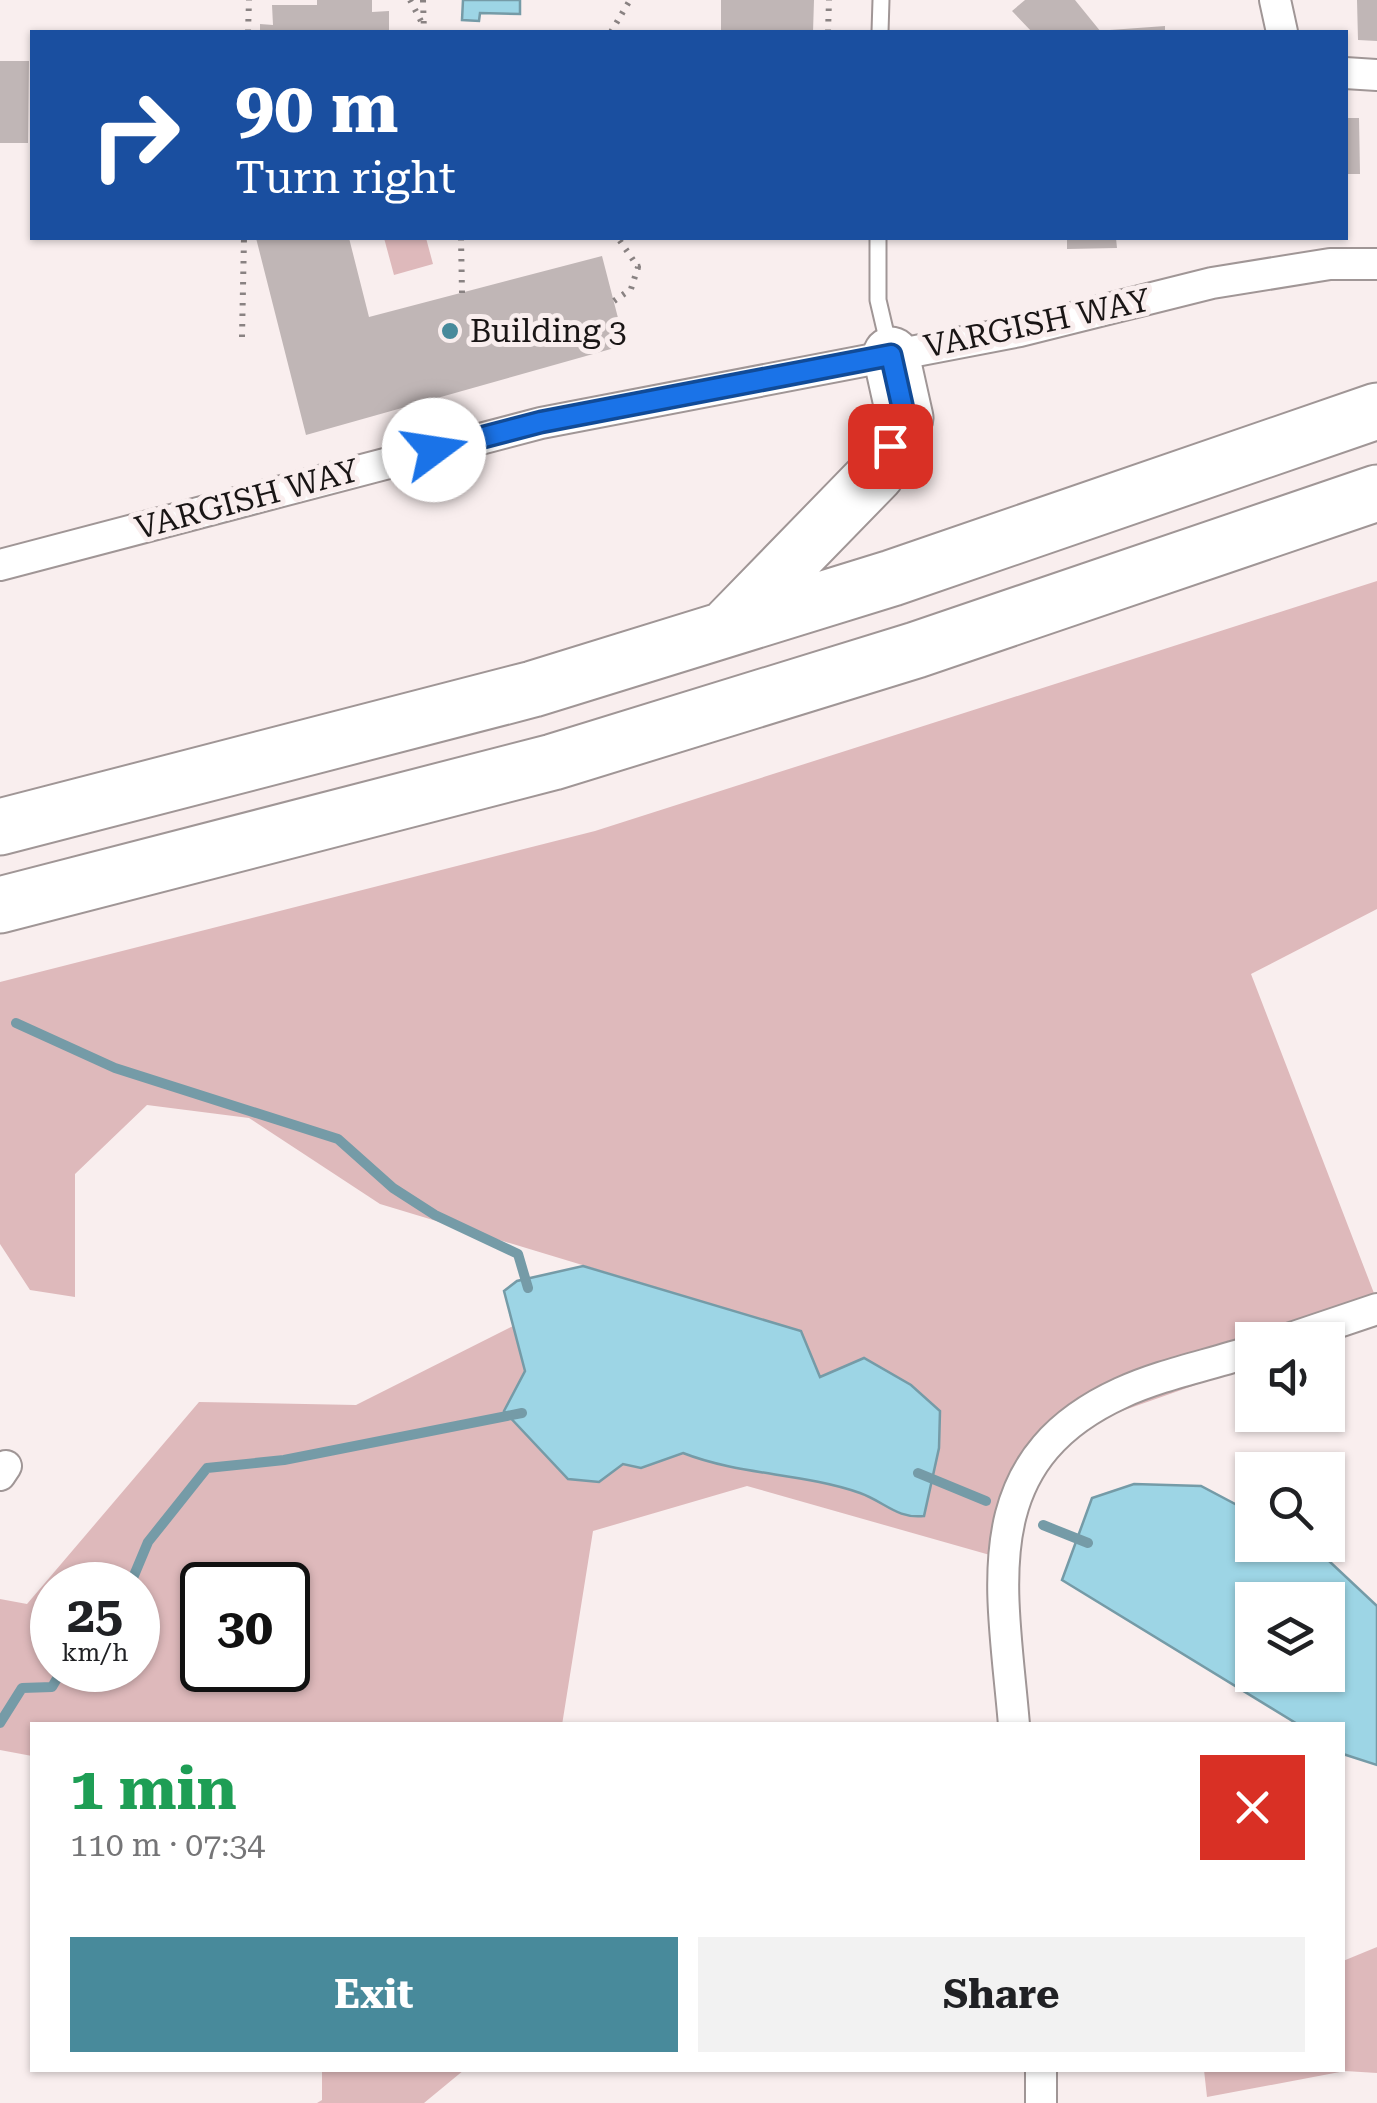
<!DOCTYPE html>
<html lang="en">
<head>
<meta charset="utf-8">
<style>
  body { margin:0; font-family:"Roboto Serif",serif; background:#f2f2f2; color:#202124; height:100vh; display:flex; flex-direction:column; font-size:38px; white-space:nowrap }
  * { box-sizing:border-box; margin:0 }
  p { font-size:32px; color:#757577 }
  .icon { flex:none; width:55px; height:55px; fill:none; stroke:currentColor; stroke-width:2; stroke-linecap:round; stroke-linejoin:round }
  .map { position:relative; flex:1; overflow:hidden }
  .sheet { position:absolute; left:30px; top:1722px; width:1315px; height:350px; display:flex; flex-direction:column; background:#fff; border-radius:0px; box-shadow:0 2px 8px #0004 }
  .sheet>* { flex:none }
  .guide { position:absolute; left:30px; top:30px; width:1318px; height:210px; border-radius:0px; box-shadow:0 2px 8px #0004; background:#1a4fa0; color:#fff; overflow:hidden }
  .controls { position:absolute; left:1235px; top:1322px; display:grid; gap:20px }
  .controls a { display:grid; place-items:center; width:110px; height:110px; border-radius:0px; background:#fff; box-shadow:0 2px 8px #0004; font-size:50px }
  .speed { position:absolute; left:30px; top:1562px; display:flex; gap:20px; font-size:50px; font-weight:700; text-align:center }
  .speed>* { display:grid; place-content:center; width:130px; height:130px; border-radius:50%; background:#fff; box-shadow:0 2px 8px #0004; line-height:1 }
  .speed small { font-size:25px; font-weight:400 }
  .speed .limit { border:5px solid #111; border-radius:15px; background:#fff; color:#111 }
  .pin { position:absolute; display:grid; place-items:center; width:85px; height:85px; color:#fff; margin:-42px; border-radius:20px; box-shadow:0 5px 15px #0006 }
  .me { position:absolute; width:110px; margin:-55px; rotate:76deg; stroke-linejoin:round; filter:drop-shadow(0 0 8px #0008) }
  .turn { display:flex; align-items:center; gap:35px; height:210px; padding:0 40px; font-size:45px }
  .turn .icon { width:130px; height:130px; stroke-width:2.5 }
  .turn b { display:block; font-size:70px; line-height:85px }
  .round { display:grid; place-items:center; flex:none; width:105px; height:105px; border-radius:0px; background:#f2f2f2 }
  .overview { display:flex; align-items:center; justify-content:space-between; height:170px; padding:0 40px }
  h1 { font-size:60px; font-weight:700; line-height:75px; color:#1e9e55 }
  .action { display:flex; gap:20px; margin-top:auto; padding:20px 40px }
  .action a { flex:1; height:115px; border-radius:0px; background:#488a9b; color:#fff; font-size:40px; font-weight:700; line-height:115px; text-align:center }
  .action a+a { background:#f2f2f2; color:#202124 }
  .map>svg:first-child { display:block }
  .green { fill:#deb9bb; fill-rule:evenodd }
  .water { fill:#9dd5e5; stroke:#759ba7; stroke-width:2.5; fill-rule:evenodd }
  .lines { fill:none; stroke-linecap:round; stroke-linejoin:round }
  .stream { stroke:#759ba7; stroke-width:10 }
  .building { fill:#c0b6b6 }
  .lane-casing { stroke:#a09696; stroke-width:19 }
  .street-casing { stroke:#a09696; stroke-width:34 }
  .highway-casing { stroke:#a09696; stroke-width:59 }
  .path { stroke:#898282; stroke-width:6; stroke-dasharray:2.5 8; stroke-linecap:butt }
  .lane { stroke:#fff; stroke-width:15 }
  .street { stroke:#fff; stroke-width:30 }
  .highway { stroke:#fff; stroke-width:55 }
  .route-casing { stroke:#114b97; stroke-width:25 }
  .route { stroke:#1a73e8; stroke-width:18 }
  .poi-dot { fill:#488a9b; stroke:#f9eeee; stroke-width:4 }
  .labels { text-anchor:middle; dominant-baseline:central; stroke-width:10; stroke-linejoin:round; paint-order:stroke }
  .street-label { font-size:32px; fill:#191515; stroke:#f9eeee }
  .poi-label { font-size:32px; fill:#191515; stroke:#f9eeee; text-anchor:start }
</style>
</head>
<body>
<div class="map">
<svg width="1377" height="2103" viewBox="0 0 1377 2103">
  <rect width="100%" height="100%" fill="#f9eeee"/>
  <path class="green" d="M384,238h42l7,26 -39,11z
    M1377,581v328l-126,65 126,327 -53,39h-72v25l-187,66 -61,128 -257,-73 -154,45 -31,194h-530v31l-32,-6v-151l27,5 172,-202 157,3 157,-79 12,45 -21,40 28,26 67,45 25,-18 17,4 42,-15c56,22 119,20 176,40 25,9 37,26 65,23l6,-37 -110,-101 -19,-47 -421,-127 -131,-86 -102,-13 -72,69v123l-45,-7 -30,-46v-262l595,-151zM52,1585h86v85h-86zM202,1585h86v85h-86z
    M1377,1947v126l-32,-2 -138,26 -3,-27h138l1,-109z
    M322,2070h142l-40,33h-107l5,-3z"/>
  <path class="water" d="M463,0h57v14l-40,-1 -1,8 -17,-1z
    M583,1266l218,65 19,46 44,-19 47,27 29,26 -1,37 -15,68c-27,3 -39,-14 -64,-23 -58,-20 -121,-18 -177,-40l-42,15 -18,-4 -24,18 -31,-3 -64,-68 21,-40 -21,-80 13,-10z
    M1134,1484l67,2 51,27v32h60l65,61v159l-34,-11 -1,-29h-43l-237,-145 30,-82zM1252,1600h76v75h-76z"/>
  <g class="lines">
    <path class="stream" d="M16,1023l99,45 223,71 55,49 42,27 83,39 10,34
      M918,1473l68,28
      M1043,1525l45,18
      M130,1585l18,-43 59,-74 77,-8 238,-47
      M0,1723l22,-35 30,-1 10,-17"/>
  </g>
  <path class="building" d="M317,0h55v12l17,-1v21h-129v-8l13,1 -1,-20h45z
    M721,0h93l-1,32h-92z
    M1025,0h50l26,32h-69l-20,-21z
    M1357,0h20v41l-19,-1z
    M1165,26v6h-55v-2z
    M0,61h29l-1,82h-28z
    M1345,118h14l1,56h-15z
    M256,238h93l20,79 233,-61 23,89 -319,90z
    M1067,238h49l1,10 -50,1z"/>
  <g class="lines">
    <defs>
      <path id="lane" d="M880,32l1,-32
        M878,238v62l11,47"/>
      <path id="street" d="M1275,0l7,32
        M1345,73l32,2
        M0,565l541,-142 479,-92 192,-48 118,-19h47
        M1285,1340l92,-31
        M0,1475l6,-9
        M1014,1725c-11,-134 -44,-263 107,-332 41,-19 89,-28 131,-42
        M1041,2103v-33"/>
      <path id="highway" d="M730,624l146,-150 29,-56 -14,-63
        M0,827l533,-138 359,-111 485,-167
        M0,905l553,-143 363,-112 461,-157"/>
    </defs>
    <use href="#lane" class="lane-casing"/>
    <use href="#street" class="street-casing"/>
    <use href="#highway" class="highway-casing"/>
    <path class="path" d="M410,0l11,21
      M423,0l1,32
      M248,32l1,-32
      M611,32l19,-32
      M828,32l1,-32
      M461,238l1,55
      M638,267l10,-1
      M614,301l17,-12 7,-22 -20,-29
      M242,337l2,-99"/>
    <use href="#lane" class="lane"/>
    <use href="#street" class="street"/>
    <use href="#highway" class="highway"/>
  </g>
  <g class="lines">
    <defs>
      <path id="route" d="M434,450l107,-28 350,-67 14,63 -15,28"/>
    </defs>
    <use href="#route" class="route-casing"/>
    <use href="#route" class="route"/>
  </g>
  <circle class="poi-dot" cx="450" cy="331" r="10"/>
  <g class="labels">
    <g class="street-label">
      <text transform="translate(1037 323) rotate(-12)">VARGISH WAY</text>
      <text transform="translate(247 499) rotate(-15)">VARGISH WAY</text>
    </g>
    <g class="poi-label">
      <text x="470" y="331">Building 3</text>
    </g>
  </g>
</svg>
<div class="controls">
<a><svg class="icon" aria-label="sound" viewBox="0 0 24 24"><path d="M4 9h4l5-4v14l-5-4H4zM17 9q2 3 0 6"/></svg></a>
<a><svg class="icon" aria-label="search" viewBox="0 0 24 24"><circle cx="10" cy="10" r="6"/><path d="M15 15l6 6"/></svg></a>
<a><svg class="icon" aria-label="layers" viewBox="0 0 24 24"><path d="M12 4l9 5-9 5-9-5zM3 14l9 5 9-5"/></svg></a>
</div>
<div class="speed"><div>25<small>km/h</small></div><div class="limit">30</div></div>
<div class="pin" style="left:890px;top:446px;background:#d93025"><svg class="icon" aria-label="arrive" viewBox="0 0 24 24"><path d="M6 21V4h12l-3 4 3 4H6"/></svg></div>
<svg class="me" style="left:434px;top:450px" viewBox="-20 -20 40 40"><circle r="19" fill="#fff"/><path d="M0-13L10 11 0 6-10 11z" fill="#1a73e8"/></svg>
<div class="guide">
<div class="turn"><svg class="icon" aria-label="right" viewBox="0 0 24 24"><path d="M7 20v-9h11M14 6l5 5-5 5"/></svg><div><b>90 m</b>Turn right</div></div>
</div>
<section class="sheet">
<div class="overview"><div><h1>1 min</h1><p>110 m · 07:34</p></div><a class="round" style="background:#d93025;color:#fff"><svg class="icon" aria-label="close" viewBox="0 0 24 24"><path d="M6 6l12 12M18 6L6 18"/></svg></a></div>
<div class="action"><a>Exit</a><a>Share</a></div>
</section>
</div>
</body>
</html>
